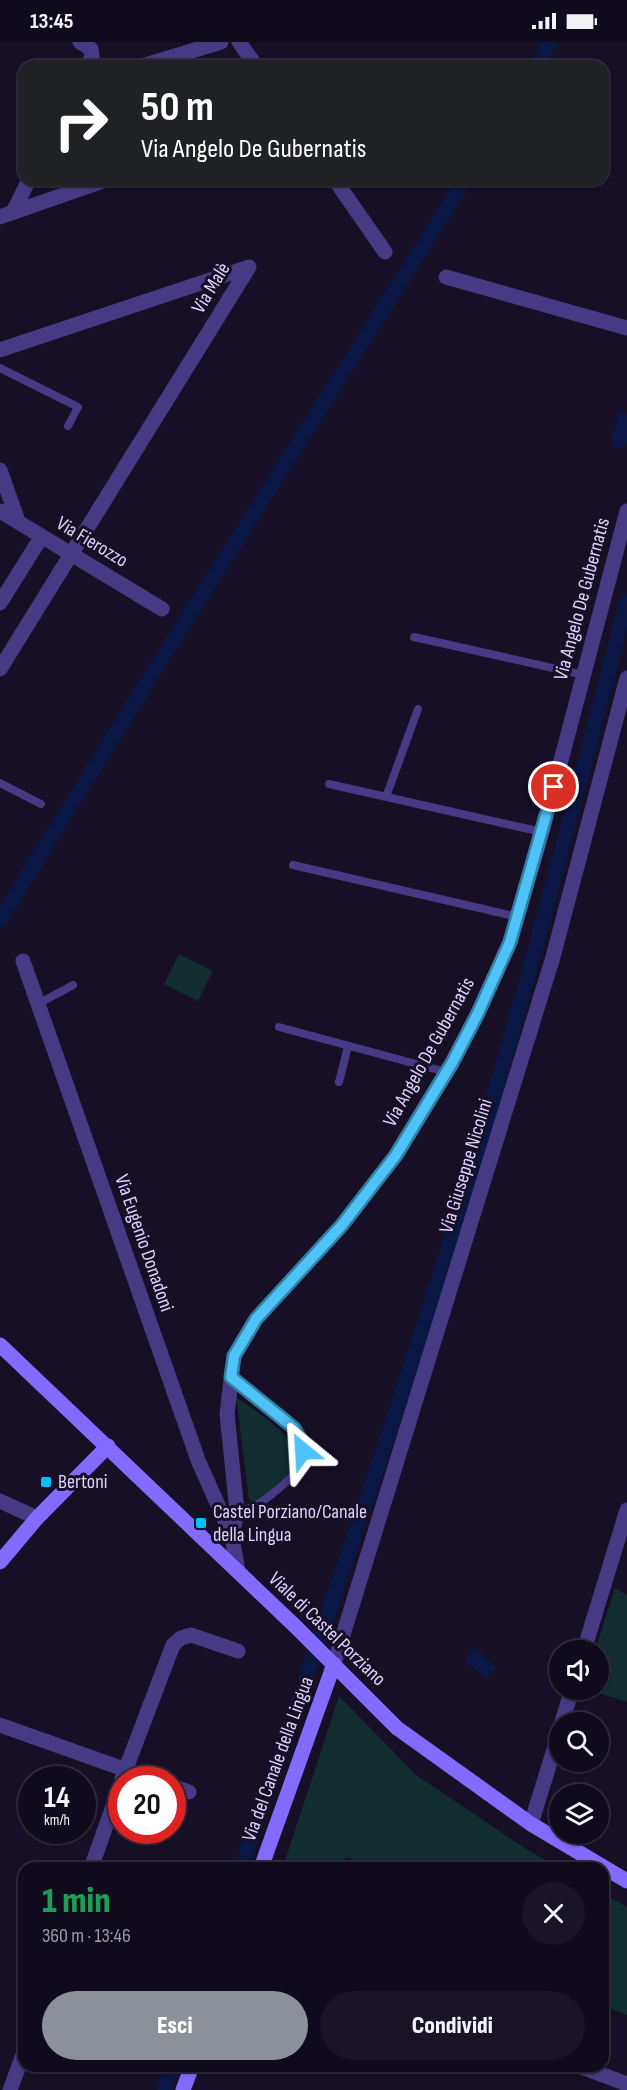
<!DOCTYPE html>
<html lang="it">
<head>
<meta charset="utf-8">
<style>
  body { margin:0; font-family:"Sofia Sans Condensed",sans-serif; background:#191425; color:#f1f3f6; height:100vh; display:flex; flex-direction:column; font-size:22px; white-space:nowrap }
  * { box-sizing:border-box; margin:0 }
  p { font-size:20px; color:#9c9ba3 }
  .icon { flex:none; width:33px; height:33px; fill:none; stroke:currentColor; stroke-width:2; stroke-linecap:round; stroke-linejoin:round }
  .map { position:relative; flex:1; overflow:hidden }
  .panel { position:absolute; left:18px; top:1820px; width:591px; height:210px; display:flex; flex-direction:column; background:#100b1c; border-radius:18px; box-shadow:0 2px 4px #0004,0 0 0 2px #302b3b }
  .panel>* { flex:none }
  .top-card { position:absolute; left:18px; top:18px; width:591px; height:126px; border-radius:18px; box-shadow:0 2px 4px #0004,0 0 0 2px #302b3b; background:#202124; color:#fff; overflow:hidden }
  .controls { position:absolute; left:549px; top:1598px; display:grid; gap:12px }
  .controls a { display:grid; place-items:center; width:60px; height:60px; border-radius:50%; background:#100b1c; box-shadow:0 2px 4px #0004,0 0 0 2px #302b3b; font-size:30px }
  .speed { position:absolute; left:18px; top:1724px; display:flex; gap:12px; font-size:30px; font-weight:700; text-align:center }
  .speed>* { display:grid; place-content:center; width:78px; height:78px; border-radius:50%; background:#100b1c; box-shadow:0 2px 4px #0004,0 0 0 2px #302b3b; line-height:1 }
  .speed small { font-size:15px; font-weight:400 }
  .speed .limit { border:9px solid #d22; background:#fff; color:#111 }
  .pin { position:absolute; display:grid; place-items:center; width:51px; height:51px; color:#fff; margin:-26px; border:3px solid #fff; border-radius:50%; box-shadow:0 2px 6px #0007 }
  .me { position:absolute; width:66px; margin:-33px; rotate:333deg; stroke-linejoin:round; filter:drop-shadow(0 0 4px #0008) }
  .turn { display:flex; align-items:center; gap:21px; height:126px; padding:0 24px; font-size:27px }
  .turn .icon { width:78px; height:78px; stroke-width:2.5 }
  .turn b { display:block; font-size:42px; line-height:51px }
  .round { display:grid; place-items:center; flex:none; width:63px; height:63px; border-radius:32px; background:#191425 }
  .overview { display:flex; align-items:center; justify-content:space-between; height:102px; padding:0 24px }
  h1 { font-size:36px; font-weight:800; line-height:45px; color:#1e9e55 }
  .button { display:flex; gap:12px; margin-top:auto; padding:12px 24px }
  .button a { flex:1; height:69px; border-radius:36px; background:#8c9099; color:#fff; font-size:24px; font-weight:800; line-height:69px; text-align:center }
  .button a+a { background:#191425; color:#f1f3f6 }
  .status { display:flex; justify-content:space-between; align-items:center; height:42px; padding:0 30px; background:#100b1c; direction:ltr }
  .status svg { height:16px; fill:currentColor }
  .map>svg:first-child { display:block }
  .green { fill:#122d30 }
  .water { fill:#0a1744 }
  .lines { fill:none; stroke-linecap:round; stroke-linejoin:round }
  .canal { stroke:#0a1744; stroke-width:15 }
  .lane { stroke:#473a85; stroke-width:8 }
  .street { stroke:#473a85; stroke-width:15 }
  .secondary { stroke:#846bff; stroke-width:15 }
  .route-casing { stroke:#337fa1; stroke-width:15 }
  .route { stroke:#4fc3f7; stroke-width:10 }
  .poi-dot { fill:#00c1ff; stroke:#160f26; stroke-width:2 }
  .labels { text-anchor:middle; dominant-baseline:central; stroke-width:6; stroke-linejoin:round; paint-order:stroke }
  .street-label { font-size:20px; fill:#dfd4ff; stroke:#160f26 }
  .poi-label { font-size:20px; fill:#dfd4ff; stroke:#160f26; text-anchor:start }
</style>
</head>
<body>
<div class="status"><b>13:45</b><svg viewBox="0 0 49 12"><path d="M0 12V9h3v3zM5 12V6h3v6zM10 12V3h3v9zM15 12V0h3v12zM26 1h20v11H26zM47 4h2v5h-2z"/></svg></div>
<div class="map">
<svg width="627" height="2048" viewBox="0 0 627 2048">
  <rect width="100%" height="100%" fill="#160f26"/>
  <path class="green" d="M179,912l34,17 -15,30 -34,-17z
    M236,1355c19,14 55,35 61,59 -2,16 -29,42 -45,46l-3,-3z
    M615,1546l12,7v107l-40,-13h11v-39h-3z
    M339,1654l77,79 110,74 32,18h-186l-26,-10 -4,10h-59z
    M603,1851l24,14v108l-24,-9z"/>
  <path class="water" d="M622,369l5,4v29l-8,4 -3,-1 -5,-8 6,-17 -2,-6z
    M474,1606l23,19 -10,12 -23,-19z"/>
  <g class="lines">
    <path class="canal" d="M537,24l13,-24
      M0,878l159,-257 306,-483
      M241,1826c83,-244 169,-487 242,-734 52,-176 97,-355 144,-533
      M164,2048l9,-24"/>
    <path class="lane" d="M0,326l78,39 -10,19
      M414,595l170,38
      M0,741l41,21
      M329,742l213,48
      M386,755l32,-88
      M293,823l225,52
      M38,962l35,-19
      M279,985l167,45
      M339,1040l9,-36
      M232,1335c13,11 26,22 39,33 29,24 49,42 13,74 -15,13 -27,24 -47,27"/>
    <path class="street" d="M80,0l11,7 1,7 -4,10
      M239,0l17,24
      M142,24l79,-24
      M335,138l50,72
      M13,170l16,-32
      M0,175l106,-37
      M446,235l181,51
      M0,308l249,-83 -249,402
      M0,428l18,51
      M0,469l162,98
      M0,561l42,-67
      M23,919l175,499 34,77
      M0,1459l37,17
      M238,1529l-6,-34 5,-26 -10,-97 7,-58 22,-37 86,-94 54,-70 56,-92 26,-50 32,-71 32,-110 85,-321
      M584,1608l43,-140
      M334,1622l219,-707 74,-279
      M562,1680l10,-33
      M0,1683l152,54
      M122,1737l51,-134 8,-7 10,-3 47,16
      M172,1744l17,6
      M531,1782l29,-94
      M91,1826l31,-87
      M579,2024l48,18
      M10,2048l14,-38"/>
    <path class="secondary" d="M0,1303l296,282 101,101 134,96 96,57
      M0,1520l37,-44 71,-72
      M261,1826l73,-204
      M183,2048l9,-24"/>
  </g>
  <g class="lines">
    <defs>
      <path id="route" d="M303,1409l-1,-9 -8,-14 -63,-51 3,-21 22,-37 86,-94 54,-70 56,-92 26,-50 32,-71 44,-155"/>
    </defs>
    <use href="#route" class="route-casing"/>
    <use href="#route" class="route"/>
  </g>
  <g class="poi-dot">
    <rect x="40" y="1434" width="12" height="12" rx="3"/>
    <rect x="195" y="1475" width="12" height="12" rx="3"/>
  </g>
  <g class="labels">
    <g class="street-label">
      <text transform="translate(211 246) rotate(-59)">Via Malè</text>
      <text transform="translate(92 500) rotate(31)">Via Fierozzo</text>
      <text transform="translate(582 557) rotate(-75)">Via Angelo De Gubernatis</text>
      <text transform="translate(429 1010) rotate(-61)">Via Angelo De Gubernatis</text>
      <text transform="translate(466 1124) rotate(-73)">Via Giuseppe Nicolini</text>
      <text transform="translate(144 1201) rotate(71)">Via Eugenio Donadoni</text>
      <text transform="translate(327 1587) rotate(44)">Viale di Castel Porziano</text>
      <text transform="translate(278 1717) rotate(-70)">Via del Canale della Lingua</text>
    </g>
    <g class="poi-label">
      <text x="58" y="1440">Bertoni</text>
      <text x="213" y="1470">Castel Porziano/Canale<tspan x="213" dy="23">della Lingua</tspan></text>
    </g>
  </g>
</svg>
<div class="controls">
<a><svg class="icon" aria-label="sound" viewBox="0 0 24 24"><path d="M4 9h4l5-4v14l-5-4H4zM17 9q2 3 0 6"/></svg></a>
<a><svg class="icon" aria-label="search" viewBox="0 0 24 24"><circle cx="10" cy="10" r="6"/><path d="M15 15l6 6"/></svg></a>
<a><svg class="icon" aria-label="layers" viewBox="0 0 24 24"><path d="M12 4l9 5-9 5-9-5zM3 14l9 5 9-5"/></svg></a>
</div>
<div class="speed"><div>14<small>km/h</small></div><div class="limit">20</div></div>
<div class="pin" style="left:554px;top:745px;background:#d93025"><svg class="icon" aria-label="arrive" viewBox="0 0 24 24"><path d="M6 21V4h12l-3 4 3 4H6"/></svg></div>
<svg class="me" style="left:303px;top:1409px" viewBox="-20 -20 40 40"><path d="M0-17L14 15 0 8-14 15z" fill="#4fc3f7" stroke="#fff" stroke-width="4"/></svg>
<div class="top-card">
<div class="turn"><svg class="icon" aria-label="right" viewBox="0 0 24 24"><path d="M7 20v-9h11M14 6l5 5-5 5"/></svg><div><b>50 m</b>Via Angelo De Gubernatis</div></div>
</div>
<section class="panel">
<div class="overview"><div><h1>1 min</h1><p>360 m · 13:46</p></div><a class="round"><svg class="icon" aria-label="close" viewBox="0 0 24 24"><path d="M6 6l12 12M18 6L6 18"/></svg></a></div>
<div class="button"><a>Esci</a><a>Condividi</a></div>
</section>
</div>
</body>
</html>
